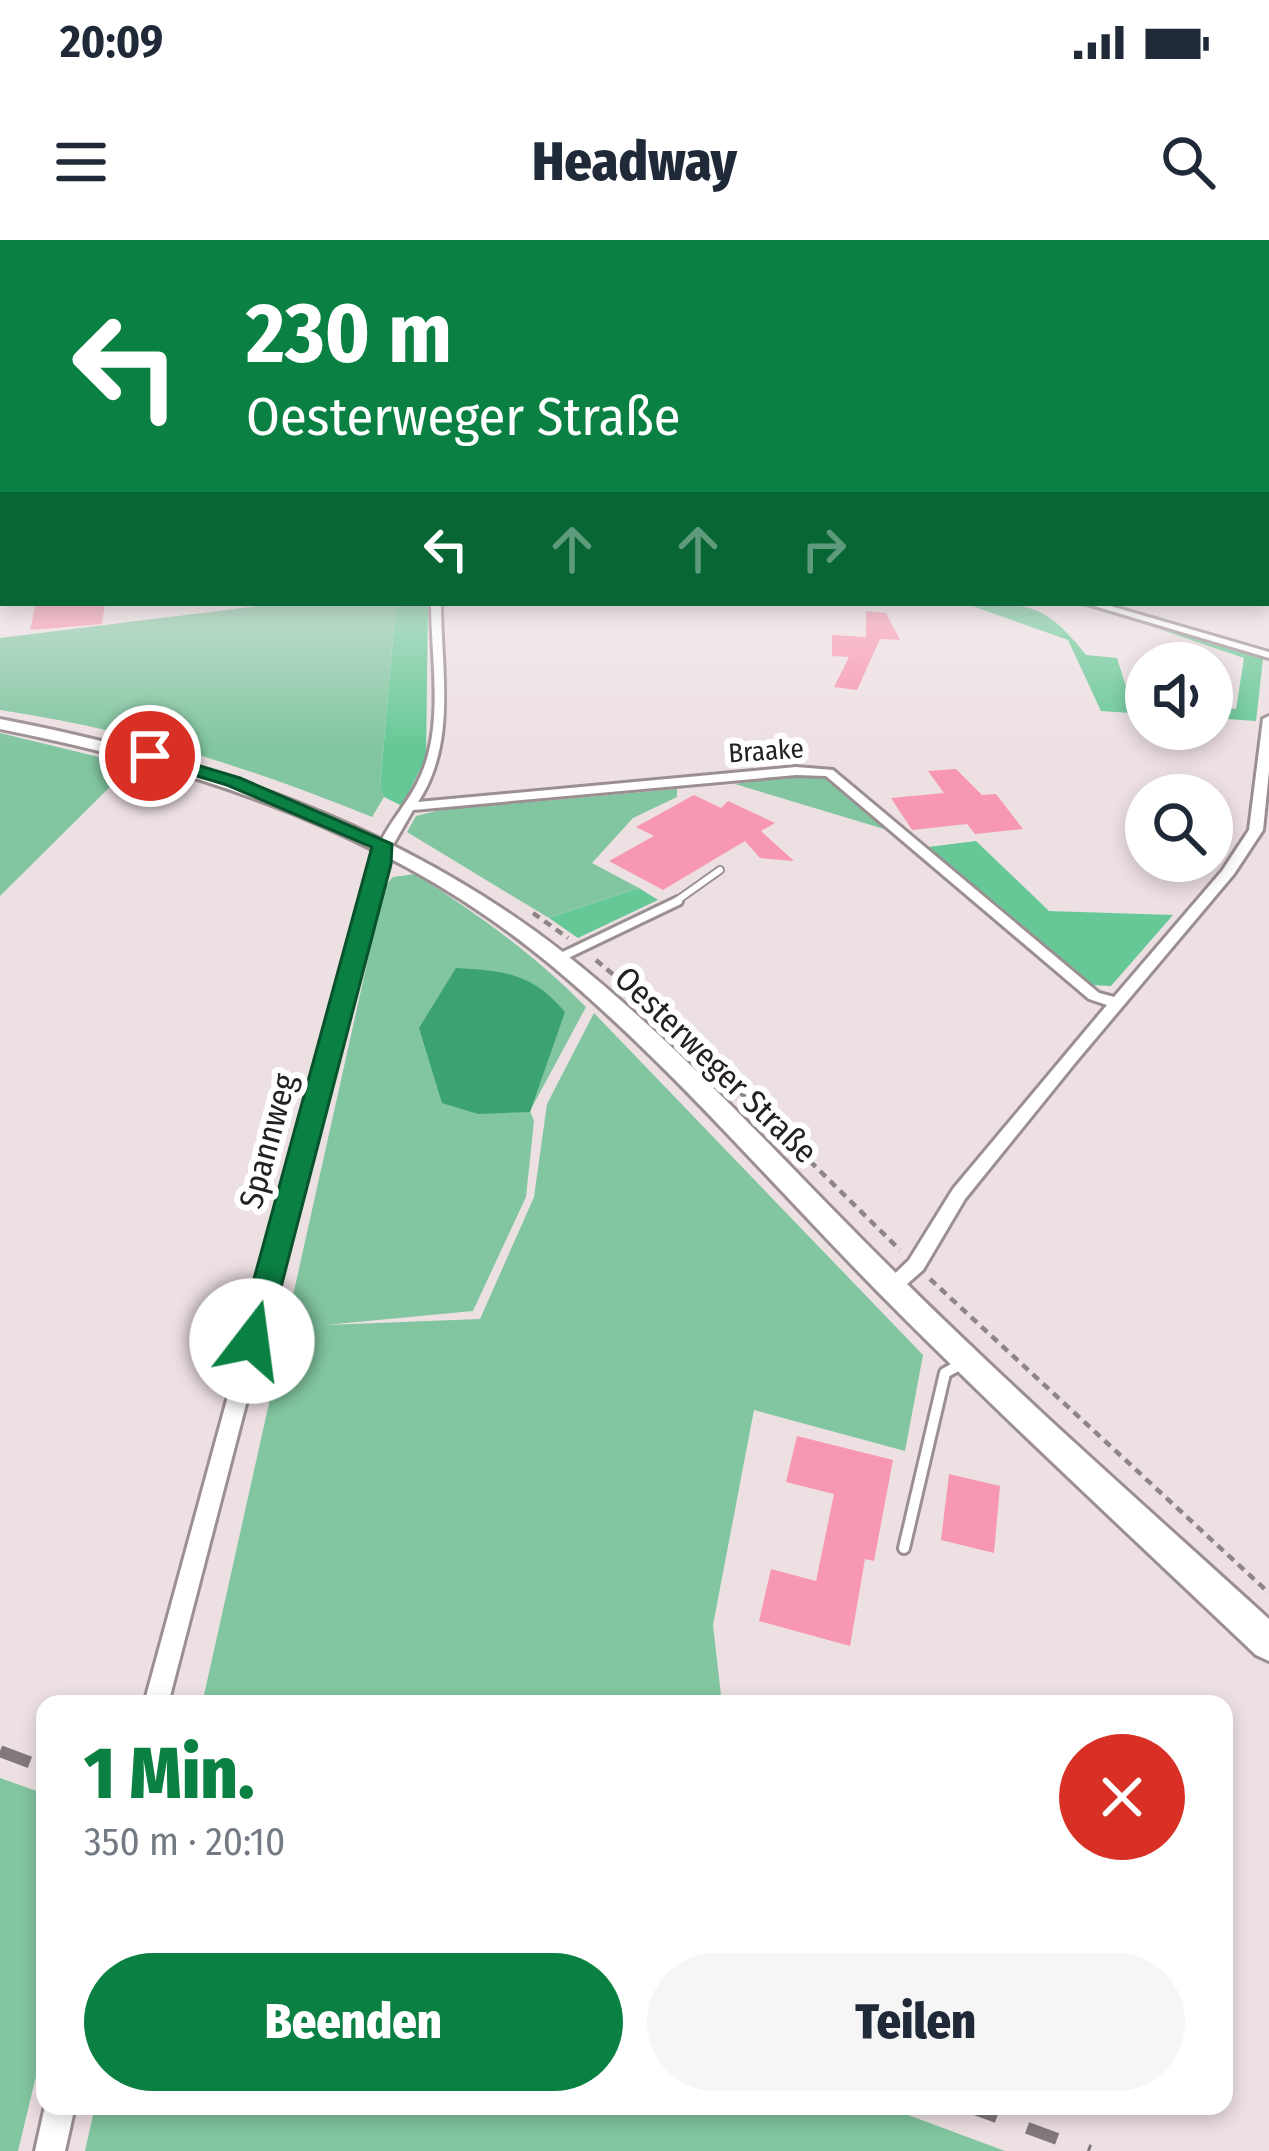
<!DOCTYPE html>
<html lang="de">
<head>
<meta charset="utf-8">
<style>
  body { margin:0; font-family:"Fira Sans Condensed",sans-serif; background:#f6f6f7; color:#1f2937; height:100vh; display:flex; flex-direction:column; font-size:45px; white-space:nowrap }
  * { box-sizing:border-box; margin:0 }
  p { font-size:39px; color:#747a83 }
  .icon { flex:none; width:66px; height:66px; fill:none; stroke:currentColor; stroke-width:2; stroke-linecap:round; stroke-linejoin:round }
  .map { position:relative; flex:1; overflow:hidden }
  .side { position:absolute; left:36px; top:1455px; width:1197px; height:420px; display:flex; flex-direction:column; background:#fff; border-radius:24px; box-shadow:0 6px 18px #0003 }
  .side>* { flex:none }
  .top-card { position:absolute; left:0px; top:0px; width:1269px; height:366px; box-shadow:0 6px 18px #0003; background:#0b8043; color:#fff; overflow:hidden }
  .buttons { position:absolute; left:1125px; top:402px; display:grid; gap:24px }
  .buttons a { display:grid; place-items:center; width:108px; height:108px; border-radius:50%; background:#fff; box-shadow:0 6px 18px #0003; font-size:60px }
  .pin { position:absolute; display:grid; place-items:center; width:102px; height:102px; color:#fff; margin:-51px; border:6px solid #fff; border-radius:50%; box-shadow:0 3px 12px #0007 }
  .me { position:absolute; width:132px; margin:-66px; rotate:15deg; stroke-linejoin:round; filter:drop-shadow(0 0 9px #0008) }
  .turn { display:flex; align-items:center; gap:42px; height:252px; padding:0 48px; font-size:54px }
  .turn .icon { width:156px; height:156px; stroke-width:2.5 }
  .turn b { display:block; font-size:84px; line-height:102px }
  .lanes { display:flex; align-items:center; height:114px; padding:0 48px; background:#0003; justify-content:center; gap:60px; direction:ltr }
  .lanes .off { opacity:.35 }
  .round { display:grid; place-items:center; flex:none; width:126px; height:126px; border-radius:63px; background:#f6f6f7 }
  .headline { display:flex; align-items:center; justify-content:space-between; height:204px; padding:0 48px }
  h1 { font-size:72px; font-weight:800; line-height:90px; color:#0b8043 }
  .button { display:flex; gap:24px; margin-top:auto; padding:24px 48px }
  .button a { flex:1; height:138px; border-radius:72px; background:#0b8043; color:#fff; font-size:48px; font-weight:800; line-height:138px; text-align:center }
  .button a+a { background:#f6f6f7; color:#1f2937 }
  .status { display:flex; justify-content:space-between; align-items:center; height:84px; padding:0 60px; background:#fff; direction:ltr }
  .status svg { height:33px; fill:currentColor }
  header { display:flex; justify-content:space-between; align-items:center; height:156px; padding:0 48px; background:#fff; font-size:54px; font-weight:800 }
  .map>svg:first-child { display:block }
  .green { fill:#82c6a1 }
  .forest { fill:#67c897 }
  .water { fill:#3da272 }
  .building { fill:#f797b1 }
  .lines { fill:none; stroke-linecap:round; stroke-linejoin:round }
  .lane-far2-casing { stroke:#9b8f92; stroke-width:10 }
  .lane-far1-casing { stroke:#9b8f92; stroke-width:14 }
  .lane-casing { stroke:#9b8f92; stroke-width:16 }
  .street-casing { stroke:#9b8f92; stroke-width:6 }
  .secondary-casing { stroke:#9b8f92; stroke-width:6 }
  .path { stroke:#8e8587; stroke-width:4.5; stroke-dasharray:8 6; stroke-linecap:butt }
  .lane-far2 { stroke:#fff; stroke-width:6 }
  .lane-far1 { stroke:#fff; stroke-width:8 }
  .lane { stroke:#fff; stroke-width:10 }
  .street { fill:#fff; fill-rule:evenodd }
  .secondary { fill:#fff; fill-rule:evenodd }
  .rail { stroke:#82797b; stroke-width:12; stroke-dasharray:32 32; stroke-linecap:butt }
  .route { fill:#0b8043; stroke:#07532c; stroke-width:3 }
  .labels { text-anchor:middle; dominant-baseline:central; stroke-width:12; stroke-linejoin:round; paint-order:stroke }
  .far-street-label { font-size:27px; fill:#252021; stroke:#fff }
  .street-label { font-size:33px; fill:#252021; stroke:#fff }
</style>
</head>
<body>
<div class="status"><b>20:09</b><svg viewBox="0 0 49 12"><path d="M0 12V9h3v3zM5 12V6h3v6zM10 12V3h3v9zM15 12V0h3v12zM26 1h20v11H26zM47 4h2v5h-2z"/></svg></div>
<header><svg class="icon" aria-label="menu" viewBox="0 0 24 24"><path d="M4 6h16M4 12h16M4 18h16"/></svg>Headway<svg class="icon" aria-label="search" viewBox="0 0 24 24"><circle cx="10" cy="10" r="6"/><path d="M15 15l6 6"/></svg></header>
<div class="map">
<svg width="1269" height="1911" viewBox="0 0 1269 1911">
  <rect width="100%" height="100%" fill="#ede0e3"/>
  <path class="green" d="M283,363h113l-16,184 4,10 -12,20c-121,-49 -242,-88 -372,-107v-72z
    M0,493l132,32 -132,131z
    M802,535l33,5 59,52 -159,-48z
    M677,549v8l-44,21 -41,45 47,25 -90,30 -142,-86 9,-16 24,-6z
    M415,634c63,40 119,80 171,133l-56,104 4,10 -8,76 -53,114 -148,14 155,-6 54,-122 13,-93 47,-91 329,342 -18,96 -151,-41 -41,215 9,79h-520l182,-817 9,-10z
    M0,1538l45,16v245l-27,112h-18z
    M95,1866h789l121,45h-920z"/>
  <path class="forest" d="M396,363h32l-2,155 -24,48 -18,-9 -4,-10z
    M964,363c64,0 81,0 122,52l31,3 11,35 18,3v18l-45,-3 -33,-71z
    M1150,386l113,33 -7,62 -44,-3v-12l24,3 8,-51z
    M976,601l73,70 124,4 -62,71 -21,-1 -162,-138z
    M639,648l19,12 -80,38 -29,-20z"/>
  <path class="water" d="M456,728c50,3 76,5 109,44l-35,100 -52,2 -36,-11 -23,-75z"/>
  <path class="building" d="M36,363h69l-3,21 -72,6z
    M866,371l20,2 14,27 -20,-1 -23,51 -23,-3 15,-30 -17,-1v-21l34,2z
    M956,529l26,26 14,-1 27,35 -48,5 -8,-10 -55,6 -21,-32 53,-5 -16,-22z
    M694,555l27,13 7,-7 47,22 -14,8 33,30 -34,-3 -15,-17 -82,49 -54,-29 45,-25 -18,-9z
    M797,1196l96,24 -19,101 -9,-2 -15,87 -91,-25 12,-52 45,12 18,-87 -48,-12z
    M949,1234l51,12 -6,67 -53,-13z"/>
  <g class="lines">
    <defs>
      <path id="lane-far2" d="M672,664l48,-34"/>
      <path id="lane-far1" d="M557,719l121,-58"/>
      <path id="lane" d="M904,1308l41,-175 16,-9"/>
      <path id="street" d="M1266,306l3,1v10l-3,-1z
        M431,363h10c0,67 16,140 -23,199l378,-35 37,3 266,223 15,4 108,-126 27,-41 14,-111 6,-3v55l-6,59 -29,44 -159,189 -110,136 -42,71 -25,22h-14l-3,-5 28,-27 44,-71 154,-184 -18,-6 -263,-223 -30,-1 -383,35 -23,40 -222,854h-24l233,-854c11,-28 33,-48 44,-75 23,-51 10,-118 10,-172z
        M1084,363h16l169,49v6z
        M45,1866h30l-10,45h-30z"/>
      <path id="secondary" d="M0,479c203,39 399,105 564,234 123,97 227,218 339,327 118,117 243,227 366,339v42l-13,-6c-124,-118 -251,-235 -372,-357 -110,-111 -212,-232 -333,-333 -157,-131 -353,-197 -551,-236z"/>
    </defs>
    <use href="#lane-far2" class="lane-far2-casing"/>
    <use href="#lane-far1" class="lane-far1-casing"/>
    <use href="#lane" class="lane-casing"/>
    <use href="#street" class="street-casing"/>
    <use href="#secondary" class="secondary-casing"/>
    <path class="path" d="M533,673l35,25
      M596,720l73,62 231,228
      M930,1039l339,314"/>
    <use href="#lane-far2" class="lane-far2"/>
    <use href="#lane-far1" class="lane-far1"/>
    <use href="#lane" class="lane"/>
    <use href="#street" class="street"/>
    <use href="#secondary" class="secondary"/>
    <path class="rail" d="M0,1511l45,17
      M967,1866l123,45"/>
  </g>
  <linearGradient id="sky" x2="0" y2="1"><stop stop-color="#63adb9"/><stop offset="0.47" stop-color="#f7f1f2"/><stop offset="1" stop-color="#f7f1f2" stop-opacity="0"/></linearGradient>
  <rect width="1269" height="506" fill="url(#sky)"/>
  <path class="route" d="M150,511l90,27 152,66 -1,20 -124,477 -4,9 -11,3 -11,-3 -4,-9 135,-494 -145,-62 -84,-25v-8z"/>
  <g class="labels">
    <g class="far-street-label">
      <text transform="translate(766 511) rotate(-4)">Braake</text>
    </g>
    <g class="street-label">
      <text transform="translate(716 825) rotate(44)">Oesterweger Straße</text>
      <text transform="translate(268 901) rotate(-75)">Spannweg</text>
    </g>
  </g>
</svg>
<div class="buttons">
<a><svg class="icon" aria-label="sound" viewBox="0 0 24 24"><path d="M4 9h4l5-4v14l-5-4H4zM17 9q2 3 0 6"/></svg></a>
<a><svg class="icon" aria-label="search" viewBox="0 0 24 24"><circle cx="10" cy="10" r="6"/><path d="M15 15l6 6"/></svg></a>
</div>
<div class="pin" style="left:150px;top:516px;background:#d93025"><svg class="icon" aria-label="arrive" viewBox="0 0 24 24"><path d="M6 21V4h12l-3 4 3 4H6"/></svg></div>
<svg class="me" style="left:252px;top:1101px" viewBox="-20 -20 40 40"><circle r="19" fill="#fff"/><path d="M0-13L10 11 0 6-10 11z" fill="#0b8043"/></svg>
<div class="top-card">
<div class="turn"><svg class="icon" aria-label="left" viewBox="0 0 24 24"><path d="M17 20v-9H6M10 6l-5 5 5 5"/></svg><div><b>230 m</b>Oesterweger Straße</div></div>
<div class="lanes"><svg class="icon" aria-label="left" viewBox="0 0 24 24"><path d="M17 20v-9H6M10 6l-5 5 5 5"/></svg><svg class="icon off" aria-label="ahead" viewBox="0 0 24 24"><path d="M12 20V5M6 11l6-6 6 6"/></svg><svg class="icon off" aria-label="ahead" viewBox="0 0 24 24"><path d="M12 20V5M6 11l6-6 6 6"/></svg><svg class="icon off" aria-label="right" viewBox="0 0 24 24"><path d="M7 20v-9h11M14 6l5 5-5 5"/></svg></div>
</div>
<section class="side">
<div class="headline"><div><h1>1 Min.</h1><p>350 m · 20:10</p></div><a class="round" style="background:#d93025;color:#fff"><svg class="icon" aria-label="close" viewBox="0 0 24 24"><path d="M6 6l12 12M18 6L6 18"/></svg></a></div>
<div class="button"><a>Beenden</a><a>Teilen</a></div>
</section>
</div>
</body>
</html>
